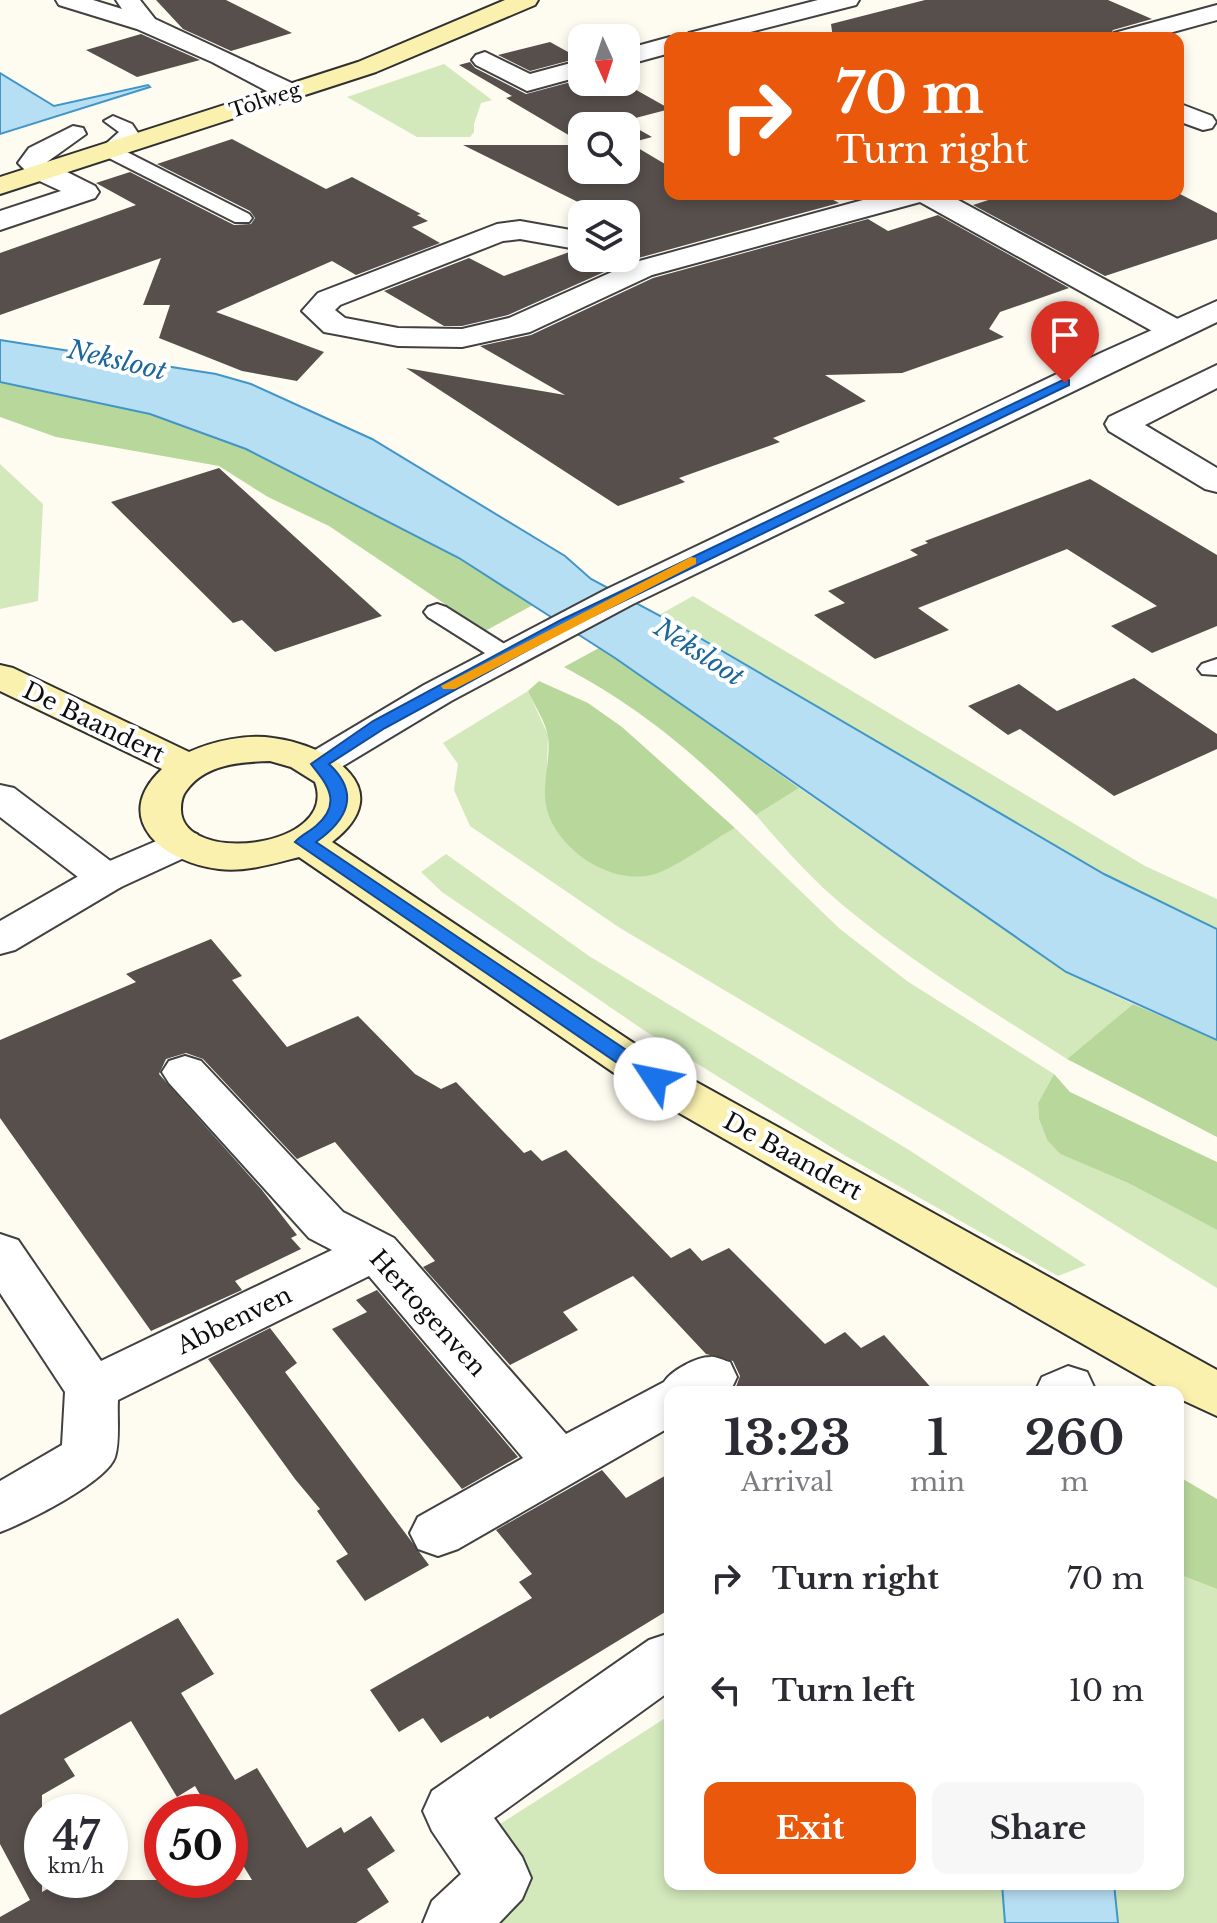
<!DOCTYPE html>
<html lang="en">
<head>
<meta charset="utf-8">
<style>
  body { margin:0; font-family:"Libre Baskerville",serif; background:#f7f7f7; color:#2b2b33; height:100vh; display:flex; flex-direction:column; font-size:30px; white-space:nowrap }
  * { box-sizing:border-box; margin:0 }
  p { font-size:26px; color:#7c7c81 }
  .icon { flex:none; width:44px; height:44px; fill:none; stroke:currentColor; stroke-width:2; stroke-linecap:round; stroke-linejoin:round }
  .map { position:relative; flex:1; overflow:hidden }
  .sheet { position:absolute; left:664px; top:1386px; width:520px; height:504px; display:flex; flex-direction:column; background:#fff; border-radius:16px; box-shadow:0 4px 12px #0003 }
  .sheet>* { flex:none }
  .top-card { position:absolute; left:664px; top:32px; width:520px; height:168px; border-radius:16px; box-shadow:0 4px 12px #0003; background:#ea580c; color:#fff; overflow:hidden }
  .needle { width:52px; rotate:177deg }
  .tools { position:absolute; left:568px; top:24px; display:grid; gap:16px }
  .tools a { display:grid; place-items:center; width:72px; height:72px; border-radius:16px; background:#fff; box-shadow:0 4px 12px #0003; font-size:40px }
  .speed { position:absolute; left:24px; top:1794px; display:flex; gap:16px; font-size:40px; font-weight:700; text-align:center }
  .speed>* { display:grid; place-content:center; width:104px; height:104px; border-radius:50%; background:#fff; box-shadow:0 4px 12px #0003; line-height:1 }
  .speed small { font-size:20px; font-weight:400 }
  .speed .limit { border:12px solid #d22; background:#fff; color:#111 }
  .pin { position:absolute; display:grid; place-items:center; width:68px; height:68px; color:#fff; margin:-82px -34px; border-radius:50% 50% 50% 0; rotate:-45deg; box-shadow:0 0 8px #0007 }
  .pin .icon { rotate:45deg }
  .me { position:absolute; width:88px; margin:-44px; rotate:304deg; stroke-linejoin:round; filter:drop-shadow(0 0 6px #0008) }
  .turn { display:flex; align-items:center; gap:28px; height:168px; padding:0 40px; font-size:36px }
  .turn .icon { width:104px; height:104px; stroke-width:2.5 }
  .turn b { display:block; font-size:56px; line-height:68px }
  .eta { display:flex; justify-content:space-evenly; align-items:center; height:136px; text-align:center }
  .eta b { font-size:48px; font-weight:800; line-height:56px }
  .cta { display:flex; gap:16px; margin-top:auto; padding:16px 40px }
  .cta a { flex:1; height:92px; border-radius:16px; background:#ea580c; color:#fff; font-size:32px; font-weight:800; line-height:92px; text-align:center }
  .cta a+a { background:#f7f7f7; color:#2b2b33 }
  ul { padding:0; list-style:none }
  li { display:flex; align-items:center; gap:24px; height:112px; padding:0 40px }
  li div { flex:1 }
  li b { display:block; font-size:30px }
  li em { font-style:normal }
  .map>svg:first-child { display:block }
  .green { fill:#d3e8bb }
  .forest { fill:#b8d89b }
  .water { fill:#b7dff3; stroke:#4195c7; stroke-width:2 }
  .building { fill:#574f4b; fill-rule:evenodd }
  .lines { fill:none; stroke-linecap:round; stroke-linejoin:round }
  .service-casing { stroke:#414141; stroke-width:4 }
  .pedestrian-casing { stroke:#414141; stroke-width:4 }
  .minor-casing { stroke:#414141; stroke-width:4 }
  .tertiary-casing { stroke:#414141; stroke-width:4 }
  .secondary-casing { stroke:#303030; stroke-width:4 }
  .service { fill:#fff; fill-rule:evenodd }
  .pedestrian { fill:#fff; fill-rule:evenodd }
  .minor { fill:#fff; fill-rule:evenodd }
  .tertiary { fill:#fff; fill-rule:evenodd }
  .secondary { fill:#fbf1af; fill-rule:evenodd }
  .route { fill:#1a73e8; stroke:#114b97; stroke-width:2 }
  .slow { fill:#f59e0b }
  .labels { text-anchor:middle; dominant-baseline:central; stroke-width:8; stroke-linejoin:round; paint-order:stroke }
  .far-street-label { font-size:20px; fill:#0e0e0e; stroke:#fff }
  .street-label { font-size:24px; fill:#0e0e0e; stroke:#fff }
  .water-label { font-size:26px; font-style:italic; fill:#1d679b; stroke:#fff }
</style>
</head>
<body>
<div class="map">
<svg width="1217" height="1923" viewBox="0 0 1217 1923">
  <rect width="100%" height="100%" fill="#fefbf0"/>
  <path class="green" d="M444,64l48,36 -11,3 -7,21v8l-4,5h-53l-70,-40z
    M0,464l43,40 -5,97 -38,8z
    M693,596l452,270 72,33v30l-113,-55 -445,-259z
    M528,691l20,44 -2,70 110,68 79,-45 105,101 67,52 147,93 -16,29 1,16 8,21 13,14 68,29 89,47v58l-189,-117 -408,-243 -150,-102 -16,-36 4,-26 -15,-21z
    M799,788l267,184 67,32 -66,55c-75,-48 -153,-95 -222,-152 -33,-27 -61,-59 -89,-92z
    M446,854l143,102 320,194 177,115 -28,11 -214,-121 -196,-122 -206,-141 -21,-20z
    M1178,1574l39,15v334h-737l-28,-68 218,-140v169h508z"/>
  <path class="forest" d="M0,382l151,32 95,35 213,109 74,47 -48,26 -156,-105 -61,-29 -49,-31 -163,-29 -56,-20z
    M599,648l16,10 184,130 -43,27c-61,-61 -115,-107 -192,-148z
    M539,681l49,22 34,24 113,101c-22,12 -58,39 -80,46 -44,13 -101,-26 -109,-69 -4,-22 5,-46 2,-68 -2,-15 -14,-32 -20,-46z
    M1133,1004l84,36v97l-150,-78z
    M1054,1074l16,18 147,70v68l-89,-47 -68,-29 -13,-14 -8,-21 -1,-16z
    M1178,1476l39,23v90l-39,-15z"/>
  <path class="water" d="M0,73l54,33 94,-21 2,2 -150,47z
    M0,340l216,34 35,10 121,55 193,117 26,23 90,48 423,247 113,55v111l-151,-68 -451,-314 -156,-100 -213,-109 -96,-35 -150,-32z
    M1002,1884h112l4,39h-113z"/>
  <path class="building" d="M156,0h70l66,33 -61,18 -48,-22z
    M925,0h183l44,19 -39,11 -5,8h-275l-2,-14z
    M141,34l59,26 -63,17 -51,-27z
    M550,42l29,16 -49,13 -32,-16z
    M470,62l5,6 51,26 56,-15v3h40l48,27 -46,12 28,16 -26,7v-18h-44v17l-76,-45 6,-2 -53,-31z
    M232,139l94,50 26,-12 69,37 -4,1 11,6 -16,6 28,16 -84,32 -24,-14 -116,51 108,40 -27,29 -55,-10 -83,-33 11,-33h-27l18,-47 -161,57v-62l136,-48 -40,-22 34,-11 104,53 17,-1 4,-6 -5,-7 -93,-47z
    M463,145h119v25h44v-25h7l37,22v27h152l17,9 -208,57 -123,55 -46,11h-18l-60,-35 85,-33 35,18 68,-25 10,2v5h44v-26l6,-3 -6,-3v-12h-24z
    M1178,193l39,20v26l-112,37 -132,-71 34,-11z
    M938,215l131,73 -69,24 -11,17 15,8 -102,36 -77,2 41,26 -93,37 7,4 -101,36 6,4 -67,24 -212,-138 159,27 -85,-49 51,-11 122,-57 215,-59 20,12z
    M219,468l163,148 -107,36 -33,-32 -9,3 -122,-121z
    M1090,479l127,76v71l-65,27 -41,-27 46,-20 -90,-57 -149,59 31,22 -74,29 -61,-44 31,-12 -17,-12 90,-36 -8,-5 18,-7 -3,-2z
    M1134,678l83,56v15l-103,47 -94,-67 -12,6 -40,-29 51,-22 38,27z
    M211,939l31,37 -10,4 55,67 71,-31 57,58 26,15 15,-7 68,71 7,-3 11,11 24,-11 105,108 19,-10 12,13 27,-13 96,96 20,-12 16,16 23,-13 51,57h-194l-5,-5 4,-11 -7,-15 -27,-7 -73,-78 -70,36 15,18 -68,35 -87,-98 12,-6 -100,-119 -38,17 -94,-100 -17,-6 -20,6 -7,15 103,116 35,45 -6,3 10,11 -66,32 7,9 -91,41 -151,-213v-78l136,-58 -10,-8z
    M377,1290l141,167 -56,32 -130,-160 35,-17 -11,-12z
    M270,1328l27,35 -12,9 144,193 -64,36 -29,-40 12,-7 -31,-43 3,-2 -25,-30 -87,-120z
    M602,1470l24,28 44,-25v136l-180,110 -2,-3 -47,27 -18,-25 -24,14 -29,-42 162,-92 -13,-16 13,-8 -36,-44z
    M178,1618l36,56 -33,19 54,87 22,-12 50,80 34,-21 3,6 27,-17 24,35 -28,18 22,33 -33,21h-356v-6l30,-17 -30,-56v-129zM131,1721l46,76 18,-11 15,26h20v32l22,36h-189l-21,12v-97l33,-19 -11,-17z"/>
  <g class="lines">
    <defs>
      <path id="service" d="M113,116l19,8 6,9 -17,16 128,65 3,4 -3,4h-14l-134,-68 -2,-4 20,-18 -15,-11z
        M437,604l9,3 68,43 4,5 -4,5h-18l-68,-43 -4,-5 4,-5z
        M1217,659v16l-15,-1 -4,-5 4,-5z"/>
      <path id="pedestrian" d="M0,785l14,3 107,81 6,9 -6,9 -15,4 -15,-4 -91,-70z
        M1068,1366l19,6 7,15 -2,5h-57l7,-15z
        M670,1633v58l-176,127 28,39 9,21 -9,21 -23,24h-76l9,-22 29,-27 -29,-43 -9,-20 9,-20 217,-151z"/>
      <path id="minor" d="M56,0h37l29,9 -6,-9h24l15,19 143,67 4,6 -4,6h-18l-68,-36 -75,-33 -78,-24z
        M818,0h41l-3,5 -129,33h-41l3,-5z
        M1217,5v15l-66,18h-40l3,-5z
        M670,37v16l-44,12v-16z
        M485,52l45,22 52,-14v16l-55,15 -51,-26 -4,-5 4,-5z
        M1178,103l34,13 4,6 -4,6 -9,2 -25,-9z
        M73,126l10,2 3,6 -39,28 48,24 4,6 -4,6 -95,32v-19l61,-20 -28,-13 -15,-15 11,-15z
        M885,194h62l238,129 4,7 -4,7 -11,2 -11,-2 -243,-135 -268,73 -122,57 -68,15 -64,-1 -63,-12 -11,-2 -22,-21 16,-18 179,-69 23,-3 62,11v18l-62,-11 -17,2 -163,64 -5,5 10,8 53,10 64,1 47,-11 123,-55z
        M1217,365v23l-72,37 72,43v24l-12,-3 -96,-58 -4,-7 4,-7z
        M185,1056l16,5 142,151 51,26 172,196 98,-52c7,-11 32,-25 46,-25 6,-1 14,4 20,5l7,15 -7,15h-60v35l-212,122 -20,7 -20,-7 -8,-16 8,-16 105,-59 -154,-182 -251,124c-1,18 2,41 -3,57 -8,25 -90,66 -115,75v-51l62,-36 3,-53 -65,-99v-59l18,6 83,121 231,-111 -23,-12 -140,-155 -7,-11 7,-11z"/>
      <path id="tertiary" d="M1217,301v21l-584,282 -182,97 -118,71 -14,4 -14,-4 -6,-8 6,-8 119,-71 183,-96 496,-237z
        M182,830l15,4 6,9 -6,9 -76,35 -106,63 -15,4v-33l91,-52z"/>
      <path id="secondary" d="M505,0h33l-3,5 -159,67 -376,122v-17l358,-115z
        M0,665l13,3 176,84c25,-11 57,-18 84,-14 56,7 128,51 59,104l339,226 546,302v46l-39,-18v-6h-11l-528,-302 -340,-233c-27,7 -53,15 -80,12 -53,-6 -111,-49 -57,-100l-162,-78zM270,761l21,6 24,15c25,67 -135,84 -134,27 0,-6 1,-13 5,-18 19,-27 54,-29 84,-30z"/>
    </defs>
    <use href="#service" class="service-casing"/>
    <use href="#pedestrian" class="pedestrian-casing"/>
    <use href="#minor" class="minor-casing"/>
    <use href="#tertiary" class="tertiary-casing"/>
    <use href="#secondary" class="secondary-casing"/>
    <use href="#service" class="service"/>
    <use href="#pedestrian" class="pedestrian"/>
    <use href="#minor" class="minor"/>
    <use href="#tertiary" class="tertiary"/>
    <use href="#secondary" class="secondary"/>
  </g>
  <path class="route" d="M1065,379l4,1v5l-497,241 -187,102 -56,36c32,30 18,56 -13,78l346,232 3,5 -3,5h-14l-353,-242c6,-7 14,-10 21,-16 27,-23 11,-42 -5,-62l62,-43 188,-101z"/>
  <path class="slow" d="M691,557l5,1v6l-241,125h-12l-2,-3z"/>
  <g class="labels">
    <g class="far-street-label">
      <text transform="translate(265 100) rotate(-18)">Tolweg</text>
    </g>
    <g class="street-label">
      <text transform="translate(94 722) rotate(26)">De Baandert</text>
      <text transform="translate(793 1156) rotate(29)">De Baandert</text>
      <text transform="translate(428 1313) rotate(48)">Hertogenven</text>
      <text transform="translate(234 1320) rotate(-26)">Abbenven</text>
    </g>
    <g class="water-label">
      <text transform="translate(117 360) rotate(13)">Neksloot</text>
      <text transform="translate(699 652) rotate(33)">Neksloot</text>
    </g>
  </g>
</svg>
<div class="tools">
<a><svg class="needle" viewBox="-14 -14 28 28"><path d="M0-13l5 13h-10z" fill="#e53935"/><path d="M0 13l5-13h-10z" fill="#7c7c81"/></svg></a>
<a><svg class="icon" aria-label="search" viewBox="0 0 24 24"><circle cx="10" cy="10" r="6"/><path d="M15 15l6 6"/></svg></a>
<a><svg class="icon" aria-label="layers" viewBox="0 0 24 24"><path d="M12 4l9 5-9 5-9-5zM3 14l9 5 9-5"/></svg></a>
</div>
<div class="speed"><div>47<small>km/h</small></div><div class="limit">50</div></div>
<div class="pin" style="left:1065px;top:383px;background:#d93025"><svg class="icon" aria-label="arrive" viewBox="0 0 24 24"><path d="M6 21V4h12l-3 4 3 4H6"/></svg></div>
<svg class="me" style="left:655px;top:1079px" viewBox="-20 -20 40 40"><circle r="19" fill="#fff"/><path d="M0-13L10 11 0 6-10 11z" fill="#1a73e8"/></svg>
<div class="top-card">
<div class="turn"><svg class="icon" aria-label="right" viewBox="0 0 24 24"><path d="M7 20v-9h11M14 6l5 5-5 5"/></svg><div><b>70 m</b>Turn right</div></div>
</div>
<section class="sheet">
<div class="eta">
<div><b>13:23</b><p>Arrival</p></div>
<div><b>1</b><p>min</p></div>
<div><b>260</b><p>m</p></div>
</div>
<ul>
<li><svg class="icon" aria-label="right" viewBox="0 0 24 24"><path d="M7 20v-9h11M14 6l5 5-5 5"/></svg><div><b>Turn right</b></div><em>70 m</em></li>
<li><svg class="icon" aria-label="left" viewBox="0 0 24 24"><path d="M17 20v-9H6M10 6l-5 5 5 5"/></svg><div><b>Turn left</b></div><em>10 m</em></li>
</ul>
<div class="cta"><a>Exit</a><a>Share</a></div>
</section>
</div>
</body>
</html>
